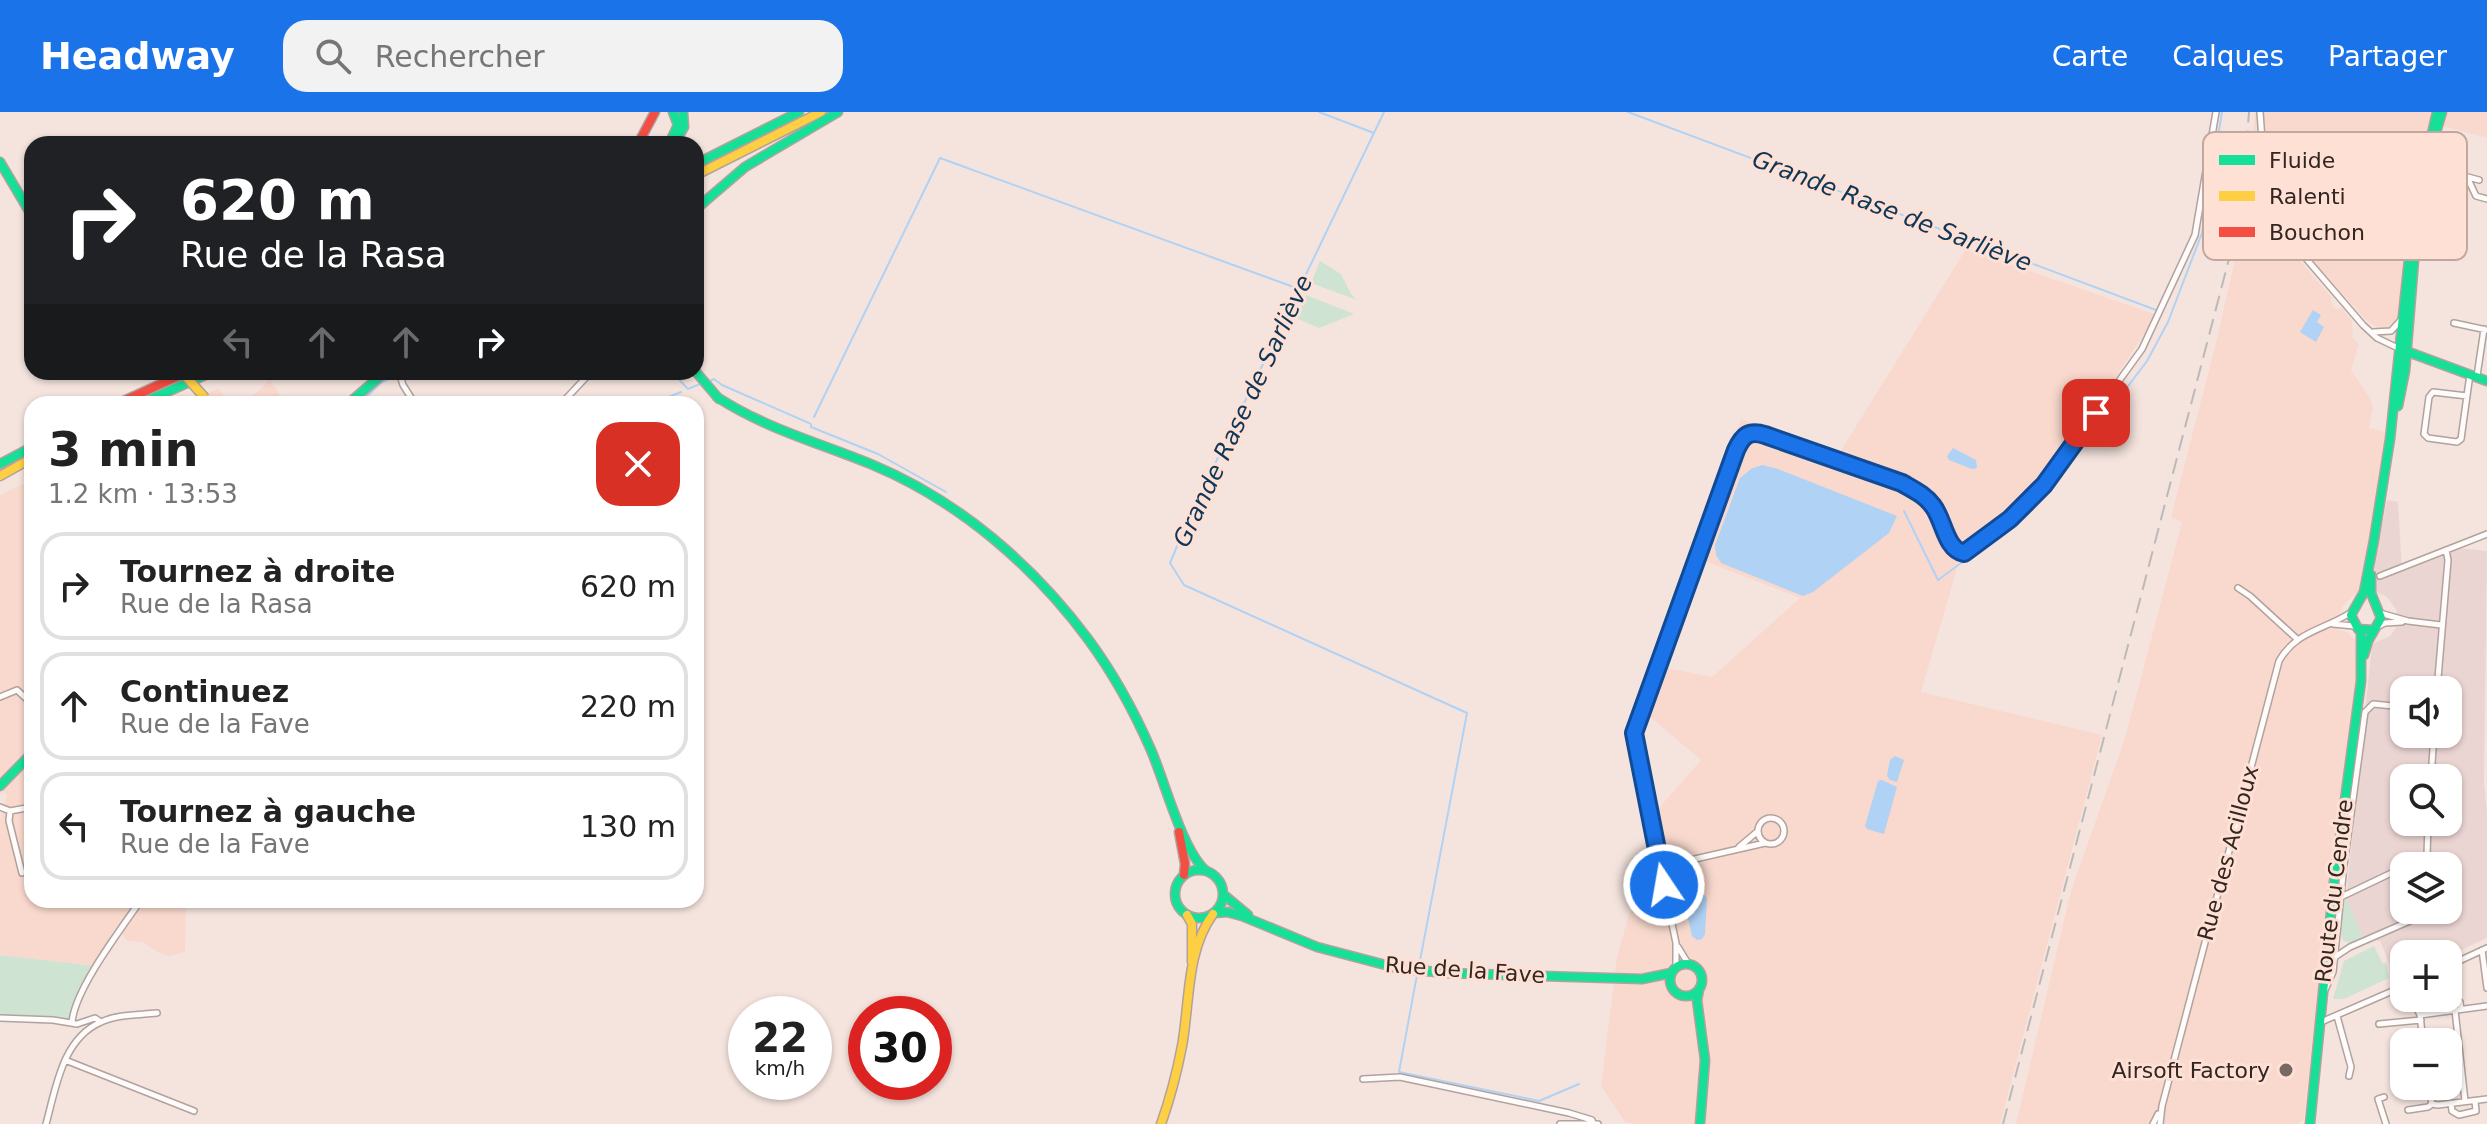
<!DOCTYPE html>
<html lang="fr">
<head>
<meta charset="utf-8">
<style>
  body { margin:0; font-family:"DejaVu Sans",sans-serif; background:#f2f2f2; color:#222; height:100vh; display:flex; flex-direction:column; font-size:30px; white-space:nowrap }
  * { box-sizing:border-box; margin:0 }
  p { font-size:26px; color:#767676 }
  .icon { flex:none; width:44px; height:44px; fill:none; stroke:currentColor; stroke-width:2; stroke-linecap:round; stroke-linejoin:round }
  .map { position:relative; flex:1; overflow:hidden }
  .panel { position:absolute; left:24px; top:284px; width:680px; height:512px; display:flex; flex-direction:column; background:#fff; border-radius:24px; box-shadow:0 2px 6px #0004 }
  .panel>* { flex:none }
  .banner { position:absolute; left:24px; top:24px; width:680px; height:244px; border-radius:24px; box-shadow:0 2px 6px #0004; background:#202124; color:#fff; overflow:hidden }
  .buttons { position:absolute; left:2390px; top:564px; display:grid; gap:16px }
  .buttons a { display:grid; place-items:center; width:72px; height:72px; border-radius:16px; background:#fff; box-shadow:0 2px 6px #0004; font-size:40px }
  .speed { position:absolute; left:728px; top:884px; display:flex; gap:16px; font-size:40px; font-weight:700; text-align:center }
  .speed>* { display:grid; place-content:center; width:104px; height:104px; border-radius:50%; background:#fff; box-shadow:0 2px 6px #0004; line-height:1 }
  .speed small { font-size:20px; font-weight:400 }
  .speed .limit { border:12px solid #d22; background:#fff; color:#111 }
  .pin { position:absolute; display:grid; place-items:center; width:68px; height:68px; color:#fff; margin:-34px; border-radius:16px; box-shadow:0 4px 12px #0006 }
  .me { position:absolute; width:88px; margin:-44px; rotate:348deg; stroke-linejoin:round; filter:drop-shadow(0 0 6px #0008) }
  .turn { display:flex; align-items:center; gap:28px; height:168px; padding:0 24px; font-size:36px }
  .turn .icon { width:104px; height:104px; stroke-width:2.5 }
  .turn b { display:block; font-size:56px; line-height:68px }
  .lanes { display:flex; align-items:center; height:76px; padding:0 24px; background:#0003; justify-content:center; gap:40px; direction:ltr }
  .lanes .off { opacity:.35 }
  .round { display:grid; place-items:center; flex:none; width:84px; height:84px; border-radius:24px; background:#f2f2f2 }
  .overview { display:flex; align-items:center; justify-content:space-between; height:136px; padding:0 24px }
  h1 { font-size:48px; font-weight:700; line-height:60px }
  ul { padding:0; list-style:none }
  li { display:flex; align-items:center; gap:24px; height:108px; margin:0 16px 12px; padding:0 8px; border:4px solid #e0e0e0; border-radius:24px }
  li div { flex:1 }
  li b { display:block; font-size:30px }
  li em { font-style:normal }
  header { display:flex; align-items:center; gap:48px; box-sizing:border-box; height:112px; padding:0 40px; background:#1a73e8; color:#fff }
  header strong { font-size:38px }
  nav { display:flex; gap:44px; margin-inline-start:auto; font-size:28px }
  .search { width:560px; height:72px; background:#f2f2f2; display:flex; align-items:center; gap:20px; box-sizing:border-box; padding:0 28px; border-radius:24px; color:#767676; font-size:30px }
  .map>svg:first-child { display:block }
  .commercial { fill:#ebd5d3; fill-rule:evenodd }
  .built { fill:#f9d9cd }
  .green { fill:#cee3d2 }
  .water { fill:#afd2f5 }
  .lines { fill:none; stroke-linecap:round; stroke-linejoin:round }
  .stream { stroke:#afd2f5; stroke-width:2 }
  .street-casing { stroke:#b0a29d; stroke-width:8 }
  .fast-casing { stroke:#b0a29d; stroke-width:11 }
  .slow-casing { stroke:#b0a29d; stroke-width:11 }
  .jam-casing { stroke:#b0a29d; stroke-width:11 }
  .street { stroke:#fefbfa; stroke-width:5 }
  .fast { stroke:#16e098; stroke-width:8 }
  .slow { stroke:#ffcf43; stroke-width:8 }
  .jam { stroke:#f24e42; stroke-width:8 }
  .rail { stroke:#bdb9b8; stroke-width:2; stroke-dasharray:16 8; stroke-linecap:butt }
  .slow-bridge-casing { stroke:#b0a29d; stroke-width:11; stroke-linecap:butt }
  .slow-bridge { stroke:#ffcf43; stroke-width:8 }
  .route-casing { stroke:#114b97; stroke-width:20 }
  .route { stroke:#1a73e8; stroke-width:14 }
  .poi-dot { fill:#776863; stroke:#fee0d5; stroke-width:3 }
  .labels { text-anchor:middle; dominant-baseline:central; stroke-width:6; stroke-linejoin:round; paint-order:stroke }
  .street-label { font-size:22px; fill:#332621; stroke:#fee0d5 }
  .poi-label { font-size:22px; fill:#332621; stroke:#fee0d5; text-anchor:end }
  .water-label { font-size:24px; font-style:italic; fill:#0d3759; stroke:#fee0d5 }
  .key { fill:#fee0d5; stroke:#c1a89f; stroke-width:2 }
  .key-label { font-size:22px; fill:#332621 }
</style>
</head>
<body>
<header>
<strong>Headway</strong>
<div class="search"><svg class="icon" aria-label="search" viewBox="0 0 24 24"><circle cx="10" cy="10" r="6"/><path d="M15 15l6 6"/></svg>Rechercher</div>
<nav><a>Carte</a><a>Calques</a><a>Partager</a></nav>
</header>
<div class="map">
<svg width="2487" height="1012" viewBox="0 0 2487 1012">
  <rect width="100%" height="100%" fill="#f5e4de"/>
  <path class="commercial" d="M2387,388l11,2 4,68 58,-22 27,3 -3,232 3,29v126l-39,18v-2h-44v23l-7,3 -17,-39 -17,-3 -17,-40 26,-254 18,-8 6,-8 1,-17 -10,-14 -13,-6 1,-29zM2404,578h44v44h-44zM2404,666h44v44h-44zM2404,754h44v44h-44z"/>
  <path class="built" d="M2255,0h232v26l-56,-15 -24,98 -6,94 -12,13h-11l-12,-8 -82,-91 -40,-7z
    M2242,116l34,9 -2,11 14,-1 44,51 -1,5 5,6 6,-1 10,13 1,17 6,6 -8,26 19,28 3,9 -4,21 17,4 -25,156 -19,19 -6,22 11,3 8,8 2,42 -23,163 -30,274 -6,5h-282l55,-233 54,-153 57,-216 -11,-5 46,-178z
    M1966,137l191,66 -104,155 -39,41 -51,37 -42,144 181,43 -102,389h-362l-13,-2 -24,-36 16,-129 42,-149 42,-48 -58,-49 19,-44 50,10 88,-79 -108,-42 49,-137 93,35 6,-2z
    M270,268l16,24h-42z
    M219,276l9,16h-44z
    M32,368v420h163l-9,5 -1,47 -16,4 -10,-3 -17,-11 -15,-1 -11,-15 -22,40 -94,-11v-134l7,-26 -7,-6v-294z"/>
  <path class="green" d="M1320,149l21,13 10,20 6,6 -46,-17z
    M1306,183l48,19 -35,14 -23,-10z
    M2346,786l17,40 -13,5 -6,-2c-7,-10 -4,-32 2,-43z
    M2374,834l9,18 3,-1 3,15 -45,21h-11l11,-38z
    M0,843l94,11 -14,25 -11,30 -69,-4z"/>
  <path class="water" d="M2313,198l8,5 -4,7 7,5 -8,15 -16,-10z
    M1953,336l23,12 1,8 -5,1 -23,-9 -2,-4z
    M1762,353l16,4 119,47 -8,17 -76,59 -10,4 -82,-33 -5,-8 -1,-10 25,-67 11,-9z
    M1895,644l9,4 -7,22 -7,-2 -3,-4 3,-16z
    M1882,668l15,7 -13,47 -17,-5 -2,-3 13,-45z
    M1702,781l5,5 -2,36 -3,5 -5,1 -5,-4 -8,-35 6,-6z"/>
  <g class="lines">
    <path class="stream" d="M1319,0l55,21
      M1384,0l-196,408 -18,43 14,22 283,128 -48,253
      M1628,0l528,198
      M2205,104l17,-104
      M672,260l16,17 12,-5
      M710,269l4,-2 8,6 87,38
      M359,292l22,-21 21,-11
      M651,292l30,-12
      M814,305l126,-259 359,131
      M811,312v3l67,27 68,38
      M1904,399l34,69 84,-62 54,-63 71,-94 21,-39 34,-89 2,-13
      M1417,863l-18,97 140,29 40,-17"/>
    <defs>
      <path id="street" d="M2260,0c3,37 3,82 19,115l84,98 14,13 23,11
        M2423,53l44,12 9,19 11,3
        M2468,65l11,3
        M2454,211l33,7
        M2373,220l18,-1 10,-11
        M399,260l4,13 12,19
        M2477,264l7,-47
        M2467,284l-34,-4 -4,5 -5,37 4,4 29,4 4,-3 9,-65
        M561,292l30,-32
        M2380,464l107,-42
        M2238,476l12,8 47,43
        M2380,501l28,8 33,4
        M2333,512l21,2
        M2377,515l8,-4 17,-1
        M2437,578l11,-130 -2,-10
        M0,585l17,-7 15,14
        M2431,666l3,-44
        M0,695l10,4 22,-4
        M10,699l-1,10 13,52
        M1758 719a13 13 0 1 1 26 0a13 13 0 1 1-26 0Z
        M1739,735l19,-16
        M1660,755l-26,-134 102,-283c7,-15 13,-20 29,-15l137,48c16,9 30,17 38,34 6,12 8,25 17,34l13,-1 40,-31 34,-34 98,-136 53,-114 21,-123
        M2341,785l86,-41 1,-34
        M1678,835l11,18
        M2482,838l5,38
        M2335,845l15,-10 85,-37
        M2448,854l39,-18
        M1676,856v-25l-16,-76 105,-24
        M2325,878l8,-18 11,-107 21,-153 8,-8 31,3
        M2412,886l8,17 3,27
        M2455,898l10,91
        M2432,901v-8l9,-5 15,-2 4,4 1,7
        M2420,903l67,-9
        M2337,904l14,51 -2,9
        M0,906l53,2 24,4 18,-6 6,4
        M2321,910l83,-36
        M72,911c2,-33 49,-94 69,-123
        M2379,912l42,-4
        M65,948l129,51
        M2395,959l9,-1
        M1363,967l37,-2 169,36 23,7 1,3
        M2428,974l4,18 6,1 49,-6
        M2384,985l-6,2 8,25
        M2451,991l1,8 7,4 17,-4 -1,-10
        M2408,998l20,-3 4,-3
        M46,1012c10,-36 16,-85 55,-102 17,-8 38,-7 56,-9
        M1560,1012h38
        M2153,1012l5,-10
        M2160,1012l2,-18 117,-445c17,-30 45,-31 71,-48"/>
      <path id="fast" d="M2437,17l5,-17
        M669,32l9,-19 -5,-13
        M674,32l10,-17 -1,-15
        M0,50l32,54
        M696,52l103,-52
        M696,97l49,-42 93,-55
        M2403,238l84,31
        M696,260l23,27
        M717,285c49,32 103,46 156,68 86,36 160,100 215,174 25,34 46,72 63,111 14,32 31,100 55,121
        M140,292l72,-32
        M348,292l37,-32
        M2398,294l7,-35 12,-148
        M0,352l32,-17
        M2373,518l-15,-1 -7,-14 13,-23 10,-52 16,-101 24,-227 23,-100
        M2364,543l4,-14 13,-23 -10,-25v-18
        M0,674l32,-33
        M1175 782a24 24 0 1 1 48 0a24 24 0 1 1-48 0Z
        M1224,783l24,20
        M1215,801l12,-1 15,4 75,31 80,21 49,5 196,6 29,-6
        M1670 868a16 16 0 1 1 32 0a16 16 0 1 1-32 0Z
        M1699,878l-2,10 8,60 -5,64
        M2310,1012l24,-242 27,-201v-50"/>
      <path id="slow" d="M696,63l125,-63
        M0,364l32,-18
        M1187,803l5,9v38
        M1161,1012c9,-25 16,-52 21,-78 8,-44 4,-95 31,-132"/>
      <path id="jam" d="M638,32l17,-32
        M117,292l70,-32
        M1179,720l6,32 -1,11"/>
    </defs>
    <use href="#street" class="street-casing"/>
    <use href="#fast" class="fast-casing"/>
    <use href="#slow" class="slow-casing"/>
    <use href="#jam" class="jam-casing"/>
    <use href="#street" class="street"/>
    <use href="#fast" class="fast"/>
    <use href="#slow" class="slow"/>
    <use href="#jam" class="jam"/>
    <path class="rail" d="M2003,1012l227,-869 15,-90 4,-53"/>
    <defs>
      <path id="slow-bridge" d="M182,260l23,26"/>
    </defs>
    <use href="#slow-bridge" class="slow-bridge-casing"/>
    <use href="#slow-bridge" class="slow-bridge"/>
  </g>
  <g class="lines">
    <defs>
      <path id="route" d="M1664,773l-30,-152 102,-283c7,-15 13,-20 29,-15l137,48c12,7 23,12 31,23 11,14 12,43 31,47l46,-34 34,-34 52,-72"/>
    </defs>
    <use href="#route" class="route-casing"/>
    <use href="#route" class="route"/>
  </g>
  <circle class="poi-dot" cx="2286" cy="958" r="8"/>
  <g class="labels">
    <g class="street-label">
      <text transform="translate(2228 741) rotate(-75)">Rue des Acilloux</text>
      <text transform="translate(2334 779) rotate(-83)">Route du Cendre</text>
      <text transform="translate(1465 858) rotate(4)">Rue de la Fave</text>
    </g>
    <g class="poi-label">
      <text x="2270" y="958">Airsoft Factory</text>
    </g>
    <g class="water-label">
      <text transform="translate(1892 99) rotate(21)">Grande Rase de Sarliève</text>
      <text transform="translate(1243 299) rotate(-65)">Grande Rase de Sarliève</text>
    </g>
  </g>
  <rect x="2203" y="20" width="264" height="128" rx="12" class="key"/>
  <rect x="2219" y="43" width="36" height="10" fill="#16e098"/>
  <rect x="2219" y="79" width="36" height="10" fill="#ffcf43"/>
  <rect x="2219" y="115" width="36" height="10" fill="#f24e42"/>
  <g class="key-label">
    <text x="2269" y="56">Fluide</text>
    <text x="2269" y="92">Ralenti</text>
    <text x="2269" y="128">Bouchon</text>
  </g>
</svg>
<div class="buttons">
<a><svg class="icon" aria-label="sound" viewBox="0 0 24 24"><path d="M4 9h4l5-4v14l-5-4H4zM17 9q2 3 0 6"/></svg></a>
<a><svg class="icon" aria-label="search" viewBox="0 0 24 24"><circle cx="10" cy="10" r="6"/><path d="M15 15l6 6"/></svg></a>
<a><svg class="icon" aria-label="layers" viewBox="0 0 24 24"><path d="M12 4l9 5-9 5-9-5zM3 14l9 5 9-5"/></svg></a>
<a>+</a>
<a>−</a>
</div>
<div class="speed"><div>22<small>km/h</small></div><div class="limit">30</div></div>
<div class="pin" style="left:2096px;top:301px;background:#d93025"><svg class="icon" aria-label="arrive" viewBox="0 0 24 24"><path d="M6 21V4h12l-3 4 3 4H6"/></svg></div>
<svg class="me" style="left:1664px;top:773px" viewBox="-20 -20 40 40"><circle r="17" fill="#1a73e8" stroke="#fff" stroke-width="3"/><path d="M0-11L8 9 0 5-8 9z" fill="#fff"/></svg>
<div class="banner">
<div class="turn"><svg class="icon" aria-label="right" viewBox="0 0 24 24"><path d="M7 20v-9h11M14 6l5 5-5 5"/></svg><div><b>620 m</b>Rue de la Rasa</div></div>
<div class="lanes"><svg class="icon off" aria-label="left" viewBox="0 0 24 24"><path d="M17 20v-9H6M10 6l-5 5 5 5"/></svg><svg class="icon off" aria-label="ahead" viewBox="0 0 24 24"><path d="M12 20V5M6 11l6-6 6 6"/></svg><svg class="icon off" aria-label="ahead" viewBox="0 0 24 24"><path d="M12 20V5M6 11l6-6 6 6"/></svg><svg class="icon" aria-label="right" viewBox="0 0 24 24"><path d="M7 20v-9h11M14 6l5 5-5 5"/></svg></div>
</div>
<section class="panel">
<div class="overview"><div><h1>3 min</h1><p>1.2 km · 13:53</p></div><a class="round" style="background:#d93025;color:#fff"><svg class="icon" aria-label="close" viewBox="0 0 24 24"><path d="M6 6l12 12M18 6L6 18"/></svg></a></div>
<ul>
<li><svg class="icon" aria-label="right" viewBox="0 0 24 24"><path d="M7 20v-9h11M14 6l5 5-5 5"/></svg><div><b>Tournez à droite</b><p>Rue de la Rasa</p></div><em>620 m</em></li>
<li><svg class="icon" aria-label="ahead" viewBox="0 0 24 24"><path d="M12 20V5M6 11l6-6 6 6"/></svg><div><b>Continuez</b><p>Rue de la Fave</p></div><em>220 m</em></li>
<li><svg class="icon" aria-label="left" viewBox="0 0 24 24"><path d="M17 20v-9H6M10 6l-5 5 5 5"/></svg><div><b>Tournez à gauche</b><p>Rue de la Fave</p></div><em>130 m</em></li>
</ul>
</section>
</div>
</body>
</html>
